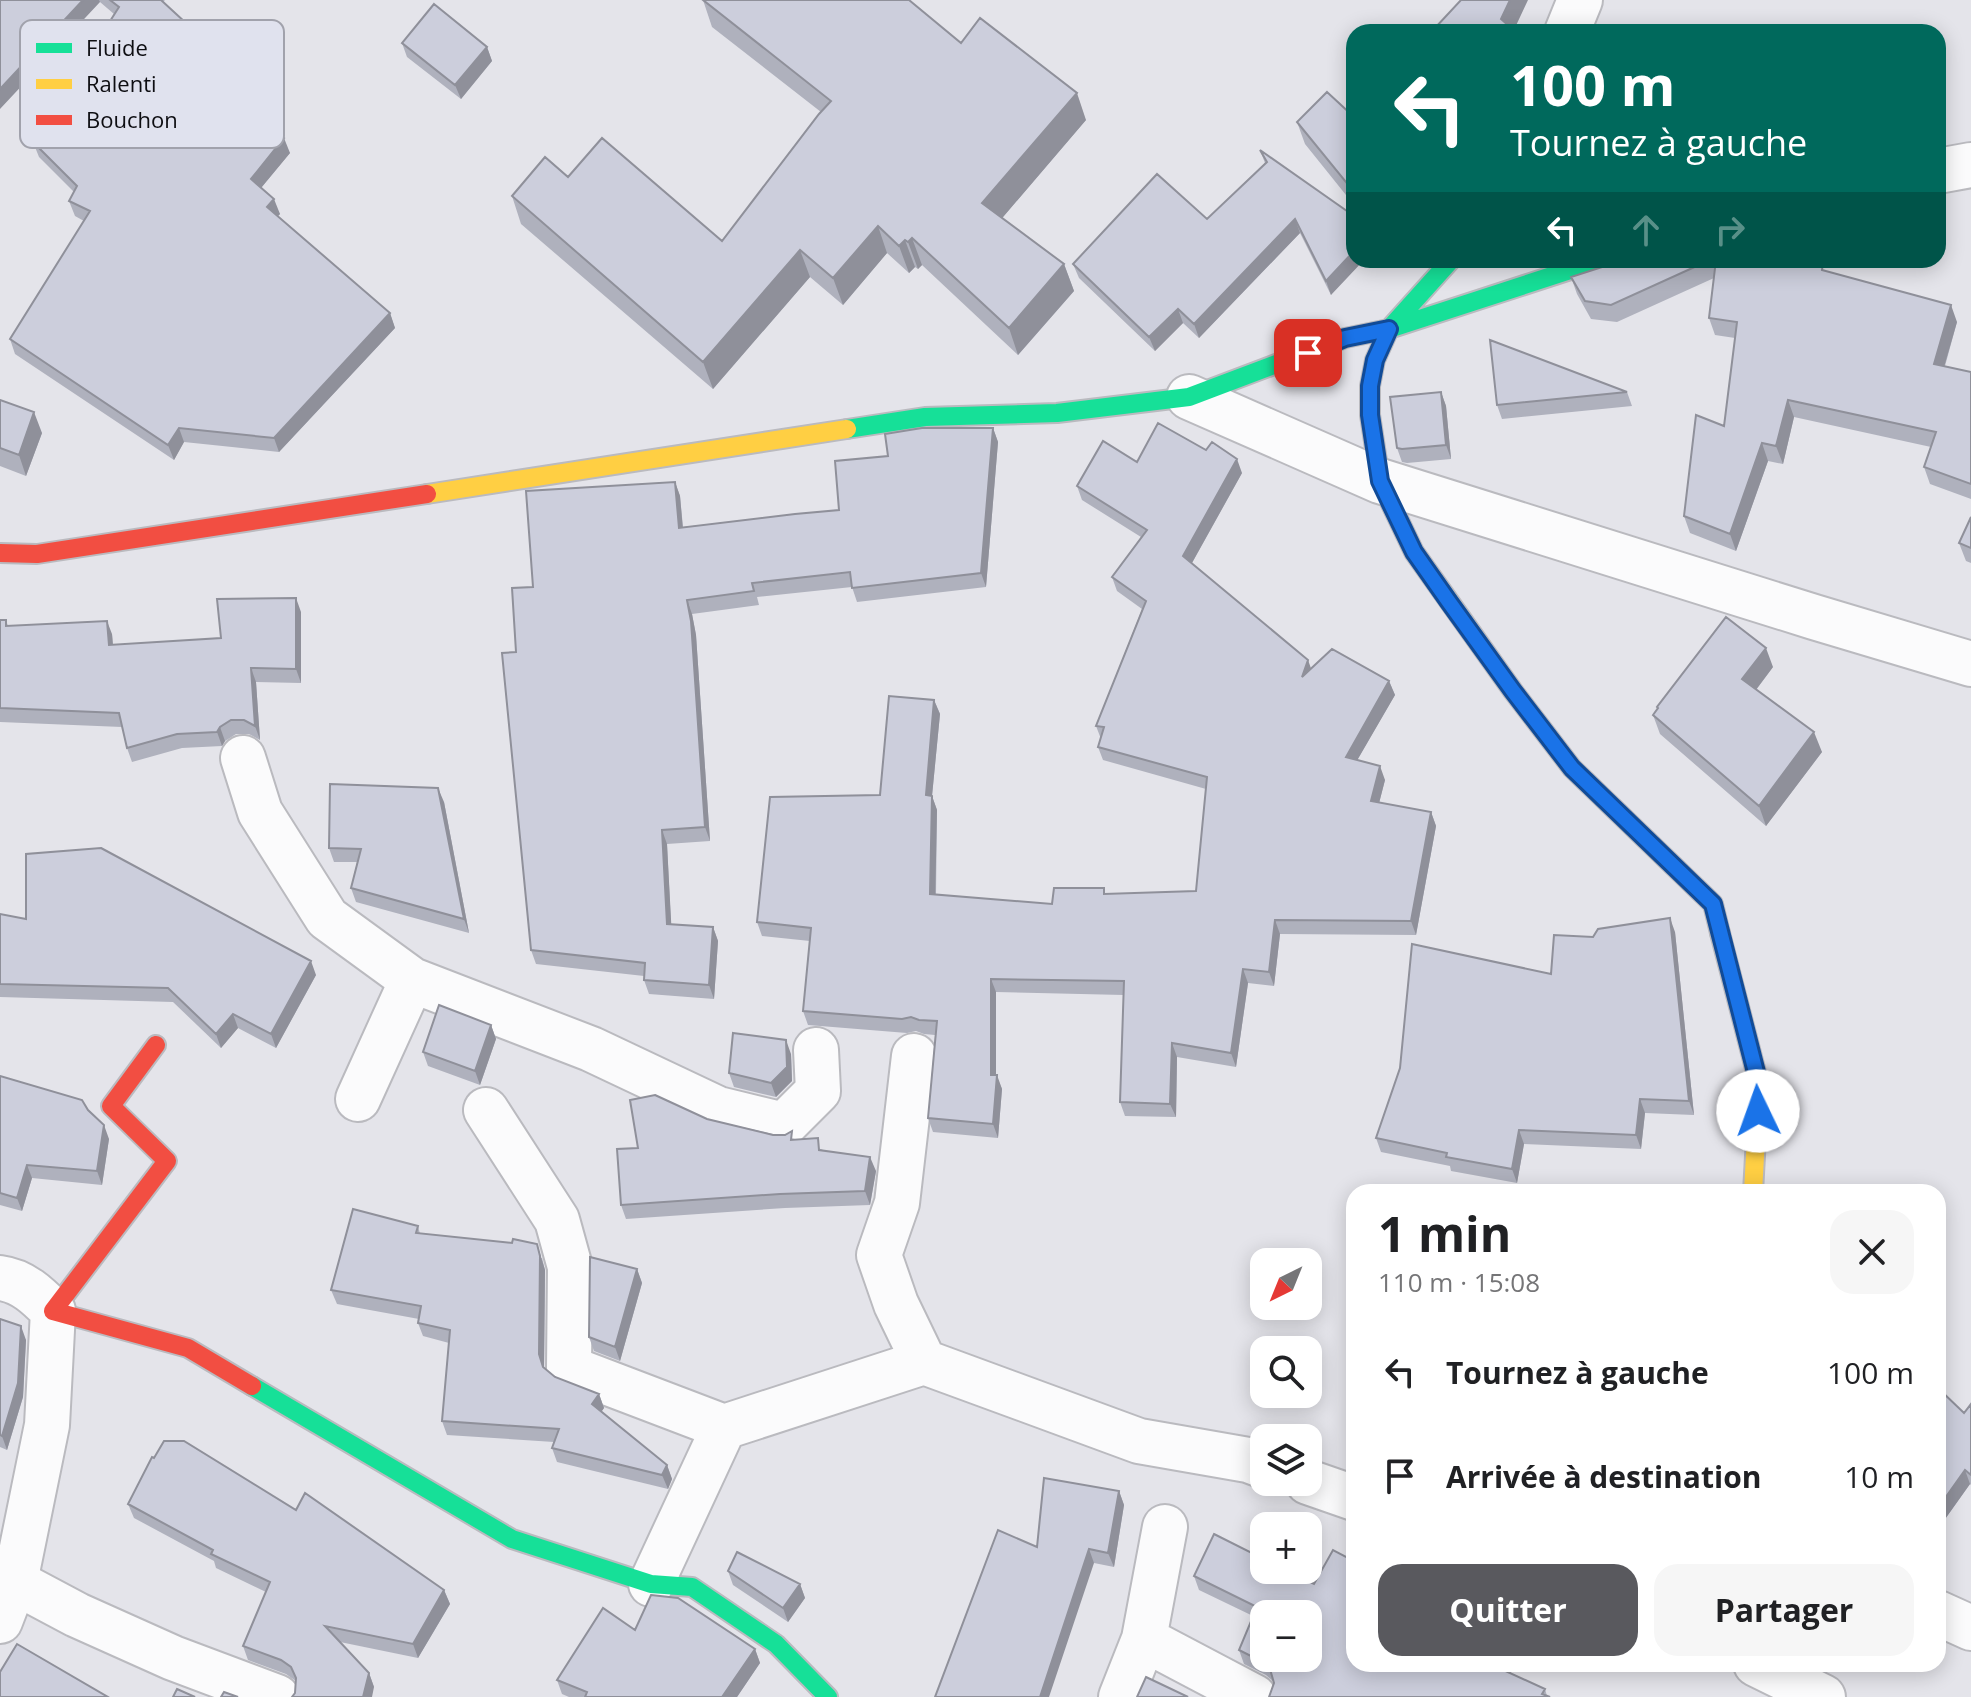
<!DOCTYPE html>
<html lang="fr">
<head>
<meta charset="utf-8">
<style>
  body { margin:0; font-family:"Open Sans",sans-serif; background:#f6f6f6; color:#202124; height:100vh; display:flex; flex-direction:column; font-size:30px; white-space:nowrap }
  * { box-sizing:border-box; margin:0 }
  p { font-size:26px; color:#757577 }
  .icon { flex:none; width:44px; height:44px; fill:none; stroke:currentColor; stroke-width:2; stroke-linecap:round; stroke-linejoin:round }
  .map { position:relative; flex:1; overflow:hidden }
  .panel { position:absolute; left:1346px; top:1184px; width:600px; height:488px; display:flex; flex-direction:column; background:#fff; border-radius:24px; box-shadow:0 4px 20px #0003 }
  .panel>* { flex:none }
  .hud { position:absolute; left:1346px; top:24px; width:600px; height:244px; border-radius:24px; box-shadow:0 4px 20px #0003; background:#00695c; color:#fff; overflow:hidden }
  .needle { width:52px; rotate:223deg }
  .controls { position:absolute; left:1250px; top:1248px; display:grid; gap:16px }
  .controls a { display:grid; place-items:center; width:72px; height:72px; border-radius:16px; background:#fff; box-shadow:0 4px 20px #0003; font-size:40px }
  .pin { position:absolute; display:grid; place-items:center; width:68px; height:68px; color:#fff; margin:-34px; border-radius:16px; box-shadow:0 4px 12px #0006 }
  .me { position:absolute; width:88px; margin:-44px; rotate:357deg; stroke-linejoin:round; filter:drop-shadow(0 0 6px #0008) }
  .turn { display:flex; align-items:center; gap:28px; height:168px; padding:0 32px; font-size:36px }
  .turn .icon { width:104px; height:104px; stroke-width:2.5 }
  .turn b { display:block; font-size:56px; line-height:68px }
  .lanes { display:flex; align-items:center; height:76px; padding:0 32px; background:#0003; justify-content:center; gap:40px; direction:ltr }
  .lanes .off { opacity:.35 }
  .round { display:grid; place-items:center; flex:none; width:84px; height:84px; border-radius:24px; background:#f6f6f6 }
  .headline { display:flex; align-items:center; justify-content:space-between; height:136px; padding:0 32px }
  h1 { font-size:48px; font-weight:700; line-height:60px }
  .action { display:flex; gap:16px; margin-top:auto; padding:16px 32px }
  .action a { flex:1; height:92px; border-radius:24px; background:#59595e; color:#fff; font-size:32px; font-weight:700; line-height:92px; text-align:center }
  .action a+a { background:#f6f6f6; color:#202124 }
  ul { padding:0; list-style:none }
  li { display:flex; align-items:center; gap:24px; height:104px; padding:0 32px }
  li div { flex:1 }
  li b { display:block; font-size:30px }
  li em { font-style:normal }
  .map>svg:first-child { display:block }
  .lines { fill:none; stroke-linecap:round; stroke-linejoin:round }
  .street-casing { stroke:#bababf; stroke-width:48 }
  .fast-casing { stroke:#bababf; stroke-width:22 }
  .slow-casing { stroke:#bababf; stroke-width:22 }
  .jam-casing { stroke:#bababf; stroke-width:22 }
  .street { stroke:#fbfbfc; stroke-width:44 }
  .fast { stroke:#16e098; stroke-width:18 }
  .slow { stroke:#ffcf43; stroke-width:18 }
  .jam { stroke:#f24e42; stroke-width:18 }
  .wall { fill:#afb1bd }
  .shaded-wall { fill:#8f909a }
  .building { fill:#cccedc; stroke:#8f909a; stroke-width:2; fill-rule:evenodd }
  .route-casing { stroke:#114b97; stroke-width:20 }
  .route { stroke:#1a73e8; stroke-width:14 }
  .key { fill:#e0e2ee; stroke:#a1a2ac; stroke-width:2 }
  .key-label { font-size:22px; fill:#0e0e12 }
</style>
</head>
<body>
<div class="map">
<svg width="1971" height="1697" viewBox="0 0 1971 1697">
  <rect width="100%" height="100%" fill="#e4e4ea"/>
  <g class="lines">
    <defs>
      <path id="street" d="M1567,32l13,-32
        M1938,171l33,-6
        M1189,397l191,84 434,136 157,47
        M243,758l17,54 67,106 85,62 179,69 127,60 66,16 34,-34 -2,-41
        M914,1056l-17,147 -18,52 17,49 28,58 215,79 109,19 16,6
        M358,1099l54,-119
        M486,1110l71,110 13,47 -1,101 155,59 -73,157
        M0,1278c23,3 38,18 53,33l-6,114 -32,157 -15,39
        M724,1427l200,-65
        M1308,1482l46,16
        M15,1582l62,33 96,43 104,39
        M1938,1613l33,15
        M1144,1639l110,58
        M1756,1664l67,33
        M1121,1697l23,-58 21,-112"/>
      <path id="fast" d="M1451,260l-62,69 -14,31 -5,26v29l10,66 34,71 99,139 59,77 141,136 7,29
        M847,429l78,-12 132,-4 132,-16 156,-59 44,-9 212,-69
        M252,1386l260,153 139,45 41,3 84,57 52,53"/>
      <path id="slow" d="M427,494l420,-65
        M1720,933l39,151 -6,108"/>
      <path id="jam" d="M0,553l37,1 390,-60
        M156,1045l-45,61 56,55 -114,150 135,37 64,38"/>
    </defs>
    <use href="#street" class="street-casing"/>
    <use href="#fast" class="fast-casing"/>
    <use href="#slow" class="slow-casing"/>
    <use href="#jam" class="jam-casing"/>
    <use href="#street" class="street"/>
    <use href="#fast" class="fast"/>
    <use href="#slow" class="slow"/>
    <use href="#jam" class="jam"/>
  </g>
  <path class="wall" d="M0,0h165l-2,2 62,57 43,29 6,15 -13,15 29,35 -29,35 19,26 -2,2 112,97 5,15 -116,124 -95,-10 -10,18 -159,-106 -5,-15 74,-118 -9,-5 -6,-15 5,-9 -35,-35 -6,-15 81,-128 -14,-12z
    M703,0l258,43 125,77 -84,98 62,46 10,27 -56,64 -96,-90 -4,4 -3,-2 -6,6 -22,-20 -44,52 -33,-28 -97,112 -192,-165 -9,-28 56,-19 154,64 99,-129 -109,-85z
    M402,43l85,4 5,14 -31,38 -54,-42z
    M1354,117v88l-49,-61 -8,-22z
    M1260,150l94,66 -23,79 -31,-62 -101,105 -16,-15 -28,28 -76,-73 -6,-14 134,-45 58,-56z
    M1613,260h183l161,62 -12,44 26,6v127l-41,-15 -6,-17 7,-20 -137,-30 -11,47 -15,-3 -32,90 -46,-18 -6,-17 40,-90 11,-88 -20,-3 -6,-17 5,-40 -97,44 -26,-3 -14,-25 -6,-17 31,-10z
    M1441,392l5,14 5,53 -44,4 -5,-1 -5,-14z
    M1627,392l5,14 -130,13 -5,-14z
    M0,400l42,33 -16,43 -26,-10z
    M993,428l5,14 -12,145 -129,15 -5,-15 -95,10 2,8 -67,9 4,21 14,206 -43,3 4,80 42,3 5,14 -4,58 -65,-5 -5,-14v-4l-108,-12 -5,-14 2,-363 142,-105 5,14 3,31 156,-17 49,-54z
    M1137,462l105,11 -50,90 119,106 78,12 6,14 -38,65 28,20 -6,23 52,9 5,14 -20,109 -136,-1 -6,52 -26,-3 -12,84 -59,-10 -1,60 -51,-1 -5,-14 4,-107 -128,-3v83l6,14 -4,49 -65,-6 -5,-14 7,-83 -11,-1 -8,-3 -9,2 -99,-8 -5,-14 7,-70 -48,-5 -5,-14 123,-127 54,-95 6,14 -8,82 5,14 -1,85 116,9 54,-10 90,-3 10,-102 -103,-29 -5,-13 3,-8 -5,-13 46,-117 -25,-18 -5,-14 29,-40 -59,-37 -5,-14z
    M1971,517v46l-5,-2 -7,-18z
    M301,612v71l-45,-1 4,58 -11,-6h-13l-11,7 -3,5 -40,2 -50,14 -5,-14 -5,-21 -122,-5v-102h6l2,6 104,8 1,11 108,-7z
    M1773,667l-17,23 66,62 -56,74 -106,-92 -7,-19 4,-6v-2z
    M444,802l25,131 -113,-31 -5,-14 6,-26h-23l-5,-14z
    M0,914l316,61 -40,73 -38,-20 -17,20 -48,-46 -173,-5z
    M1675,932l19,183 -49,-2 -4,36 -117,-5 -7,39 -66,-12 -1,-5 -69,-14 -5,-14 175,-164 42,-37z
    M491,1025l5,14 -16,46 -52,-19 -5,-14z
    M791,1054l1,27 -16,16 -42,-10 -5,-14z
    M0,1076l109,63 -7,46 -70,-7 -10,33 -22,-6z
    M707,1119l88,20 81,32 -6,34 -85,3 -159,11 -5,-14z
    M418,1226l2,8 122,24 3,12 -1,98 11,9 44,17 5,14 -3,4 66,53 5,14 -4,10 -111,-27 -5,-14 2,-6 -107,-7 -5,-14 7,-78 -26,-7 -5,-13 1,-4 -82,-15 -6,-14z
    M637,1269l5,14 -22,78 -26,-10 -5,-14z
    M0,1319l26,21 -3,57 -16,53 -7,-3z
    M1971,1404v81l-1,-1 -32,45 26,-116z
    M1119,1491l5,14 -10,62 -20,-4 -57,-16z
    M128,1504l168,6 148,80 6,14 -32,54 -78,-16 29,31 5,14 -79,6 1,-12 -10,-7 -38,-14 -5,-14 23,-54 -50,-24 -2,-7 -80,-43z
    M1214,1534l140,130h160l-4,9 35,16 2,7 -276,-1 3,-13 -8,-7 -22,-11 -5,-14 14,-34 -54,-26 -5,-14z
    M728,1571l72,13 5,14 -17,24 -55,-37z
    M635,1630l120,19 5,14 -23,34h-168l-7,-3 -5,-14z"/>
  <path class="shaded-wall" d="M83,0h16l1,2 -100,107v-20z
    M1510,0h18l-15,32h-9l-3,-13z
    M487,47l5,14 -31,38 -6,-14z
    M268,88l6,15 -17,21 -6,-15z
    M1077,93l9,27 -94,110 -10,-27z
    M284,138l6,15 -34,41 -5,-15z
    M274,199l6,15 -8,8 -5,-15z
    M1295,219l5,14 -101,105 -5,-14z
    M878,226l9,27 -44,52 -10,-27z
    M912,238l10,27 -4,4 -10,-27z
    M905,240l10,27 -6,6 -10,-27z
    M800,250l10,27 -97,112 -10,-27z
    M1354,251v9h10l-33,35 -5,-14z
    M1064,264l10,27 -56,64 -9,-27z
    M1951,305l6,17 -17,59 -6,-17z
    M1178,309l5,14 -28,28 -6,-14z
    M390,313l5,15 -116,124 -5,-14z
    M1441,392l5,14 5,53 -5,-14z
    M1788,400l6,17 -11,47 -7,-18z
    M34,412l8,21 -16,43 -7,-21z
    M179,428l5,14 -10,18 -6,-15z
    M993,428l5,14 -12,145 -5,-14z
    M1762,443l6,18 -32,90 -6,-17z
    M1237,459l5,14 -54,97 -5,-14z
    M675,482l5,14 4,46 -5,-14z
    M296,598l5,14v71l-5,-14z
    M687,600l5,14 4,21 14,206 -5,-14z
    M107,621l5,13 2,25 -5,-14z
    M1766,648l7,19 -24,32 -7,-20z
    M1308,660l5,14 -11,3z
    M251,668l5,14 4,58 -5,-14z
    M1389,681l6,14 -44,76 -5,-14z
    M934,700l6,14 -8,82 5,14 -2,98 -5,-14 -4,-99z
    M220,727l5,14 -3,5 -5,-14z
    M1814,732l8,20 -56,74 -7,-20z
    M1380,766l5,14 -9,35 -5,-14z
    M438,788l6,14 25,131 -5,-14z
    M1431,812l5,14 -20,109 -5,-14z
    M662,830l5,14 5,94 -5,-14z
    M1670,918l5,14 19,183 -5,-14z
    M1275,920l5,14 -6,52 -5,-14z
    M713,927l5,14 -4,58 -5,-14z
    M311,961l5,14 -40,73 -5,-14z
    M1243,969l5,14 -12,84 -5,-14z
    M991,979l5,13v97l-5,-14z
    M233,1014l5,14 -17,20 -5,-14z
    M491,1025l5,14 -16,46 -5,-14z
    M786,1040l5,14 1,27 -16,16 -5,-14z
    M1172,1043l5,14 -1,60 -6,-13z
    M997,1075l5,14 -4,49 -5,-14z
    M1640,1099l5,14 -4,36 -5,-14z
    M104,1125l5,14 -7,46 -5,-14z
    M1519,1130l5,14 -7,39 -5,-14z
    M870,1157l6,14 -6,34 -5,-14z
    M27,1165l5,13 -10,33 -5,-13z
    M537,1244l8,26 -1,98 -5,-14z
    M637,1269l5,14 -22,78 -5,-14z
    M21,1326l5,14 -3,57 -16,53 -5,-14z
    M599,1394l5,14 -7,10 -5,-14z
    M667,1465l5,14 -4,10 -6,-14z
    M1965,1470l5,14 -32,45v-21z
    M1119,1491l5,14 -10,62 -6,-14z
    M1089,1549l5,14 -45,134h-9z
    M800,1584l5,14 -17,24 -5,-14z
    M444,1590l6,14 -32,54 -5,-14z
    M755,1649l5,14 -23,34h-15z
    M1503,1664h11l-8,19 -5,-14z
    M369,1673l5,14 -2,10h-9z"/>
  <path class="building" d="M0,0h83l-83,89z
    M110,0h51l64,59 4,-5 39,34 -17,21 33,29 -33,41 23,20 -7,8 123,106 -116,125 -95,-10 -11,17 -158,-106 80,-128 -21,-10 8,-15 -44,-44 86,-135z
    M703,0h206l52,43 19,-25 97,75 -95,110 82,61 -55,64 -97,-90 -4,4 -3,-2 -6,6 -21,-20 -45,52 -33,-28 -97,112 -191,-166 33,-39 23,20 34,-39 120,103 97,-127 12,-13z
    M1461,0h49l-9,19 8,7 -5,6h-67l-3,-3z
    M434,4l53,43 -32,38 -53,-42z
    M1327,92l27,25v75l-57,-70z
    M1260,150l94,66v35l-28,30 -31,-62 -101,105 -16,-15 -29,28 -76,-73 84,-90 50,45 60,-57z
    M1613,260h97l-99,45 -26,-4 -14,-24 31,-10z
    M1716,260h80l27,3 -1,7 129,35 -17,59 37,8v112l-47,-17 12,-35 -148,-32 -12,46 -14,-3 -32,91 -46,-18 12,-101 28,11 13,-104 -28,-4z
    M1490,340l137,52 -130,13z
    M1441,392l5,53 -44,4 -5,-1 -7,-51z
    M0,400l34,12 -15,43 -19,-7z
    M1158,423l48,27 6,-8 25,17 -54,97 125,104 -6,17 30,-28 57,32 -43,76 34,9 -9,35 60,11 -20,109 -136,-1 -6,52 -26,-3 -12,84 -59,-10 -2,61 -50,-2 4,-121 -133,-2v96h6l-4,49 -65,-6 9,-97 -18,-1 -8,-3 -9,2 -99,-8 8,-83 -54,-6 13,-125 110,-2 9,-99 45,4 -8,95 6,1 -2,98 122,10 2,-16h50v6l92,-3 11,-114 -109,-30 6,-20 -8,-1 50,-125 -34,-24 35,-47 -70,-44 26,-45 34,21z
    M922,428h71l-12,145 -129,15 -2,-16 -98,11 2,8 -67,9 4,21 14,206 -43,3 5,94 46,3 -4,58 -65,-5 1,-17 -114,-13 -29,-297 14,-1 -4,-64 21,-1 -7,-96 149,-9 4,46 116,-14 44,-4 -4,-49 53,-5 -3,-22z
    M1971,517v31l-12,-5z
    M296,598v71l-45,-1 4,58 -11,-6h-13l-11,7 -3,5 -40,2 -50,14 -8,-35 -119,-5v-88h6v6l101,-5 2,24 112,-7 -4,-39z
    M1726,617l40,31 -24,31 72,53 -55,74 -106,-91 5,-7 -1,-1z
    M330,784l108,4 26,131 -113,-31 10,-39 -32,-1z
    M101,848l210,113 -40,73 -38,-20 -17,20 -48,-46 -168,-4v-70l26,5v-65z
    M1670,918l19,183 -49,-2 -4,36 -117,-5 -7,39 -66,-12 1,-4 -71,-15 24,-70 12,-124 139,30 3,-39 39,2 5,-8z
    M439,1005l52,20 -16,46 -52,-19z
    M733,1033l53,7 1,27 -16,16 -42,-10z
    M0,1076l82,24 6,10 16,15 -7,46 -70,-6 -10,33 -17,-5z
    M655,1095l52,24 66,16h12l7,-4 -1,9 27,-2 1,12 51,7 -5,34 -85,3 -159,11 -4,-56 21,-1 -8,-48z
    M353,1209l65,17 -2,7 96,10 1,-4 24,5 3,12 -1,98 4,13 12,10 44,17 -7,10 75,61 -5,10 -110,-27 7,-19 -117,-8 8,-91 -32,-7 3,-17 -90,-16z
    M590,1257l47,12 -22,78 -26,-10z
    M0,1319l21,7 -3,57 -16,53 -2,-1z
    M1938,1388l26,25 7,-9v71l-6,-5 -27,38z
    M164,1441h20l112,69 9,-17 139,97 -31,54 -88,-18 44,47 -6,24h-71l3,-4 1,-15 -5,-11 -10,-7 -38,-14 27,-64 -59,-28 2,-4 -85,-46 24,-47 2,1z
    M1044,1478l75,13 -11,62 -19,-4 -49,148h-105l63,-167 39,17z
    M1214,1534l50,25v11h23l27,14 19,-34 21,11v103h149l-2,5 44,20 -3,5 8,3h-281l5,-14 -4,-14 -9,-8 -22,-11 18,-43 -63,-31zM1264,1614h44v44h-44z
    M737,1552l63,32 -17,24 -55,-37z
    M651,1595l27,3 77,51 -33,48h-137l2,-5 -30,-12 46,-72 32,22z
    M17,1644l91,53h-108v-25z
    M1146,1677l42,20h-51z
    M177,1689l18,8h-22z
    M224,1692l14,5h-17z"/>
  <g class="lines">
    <defs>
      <path id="route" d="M1308,353l37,-15 44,-9 -14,31 -5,26v29l10,66 34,71 35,50 64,89 59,77 141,136 46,180 -1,27"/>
    </defs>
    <use href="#route" class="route-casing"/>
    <use href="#route" class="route"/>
  </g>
  <rect x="20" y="20" width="264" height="128" rx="12" class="key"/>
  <rect x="36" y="43" width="36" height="10" fill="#16e098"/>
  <rect x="36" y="79" width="36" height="10" fill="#ffcf43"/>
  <rect x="36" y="115" width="36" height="10" fill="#f24e42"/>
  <g class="key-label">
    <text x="86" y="56">Fluide</text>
    <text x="86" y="92">Ralenti</text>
    <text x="86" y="128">Bouchon</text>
  </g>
</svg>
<div class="controls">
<a><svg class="needle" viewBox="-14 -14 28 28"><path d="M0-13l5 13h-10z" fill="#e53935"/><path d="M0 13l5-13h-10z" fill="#757577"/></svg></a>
<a><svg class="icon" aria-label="search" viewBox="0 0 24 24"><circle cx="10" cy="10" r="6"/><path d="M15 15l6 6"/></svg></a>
<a><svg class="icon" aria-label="layers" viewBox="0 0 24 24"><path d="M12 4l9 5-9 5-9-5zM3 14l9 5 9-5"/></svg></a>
<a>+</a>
<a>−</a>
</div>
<div class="pin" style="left:1308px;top:353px;background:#d93025"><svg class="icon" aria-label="arrive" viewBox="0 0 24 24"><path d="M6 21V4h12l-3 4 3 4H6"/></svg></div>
<svg class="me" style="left:1758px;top:1111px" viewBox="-20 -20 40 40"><circle r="19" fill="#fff"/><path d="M0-13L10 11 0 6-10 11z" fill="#1a73e8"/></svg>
<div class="hud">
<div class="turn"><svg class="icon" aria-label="left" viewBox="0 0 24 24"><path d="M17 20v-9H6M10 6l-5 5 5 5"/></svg><div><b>100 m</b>Tournez à gauche</div></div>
<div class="lanes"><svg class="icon" aria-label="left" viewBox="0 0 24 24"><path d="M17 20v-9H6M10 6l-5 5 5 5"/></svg><svg class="icon off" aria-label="ahead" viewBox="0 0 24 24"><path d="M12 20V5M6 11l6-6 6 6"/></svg><svg class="icon off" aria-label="right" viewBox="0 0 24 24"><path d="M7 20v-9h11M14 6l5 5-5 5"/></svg></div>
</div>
<section class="panel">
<div class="headline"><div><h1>1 min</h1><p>110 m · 15:08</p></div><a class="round"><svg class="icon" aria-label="close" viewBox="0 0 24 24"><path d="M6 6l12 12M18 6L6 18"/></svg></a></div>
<ul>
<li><svg class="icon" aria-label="left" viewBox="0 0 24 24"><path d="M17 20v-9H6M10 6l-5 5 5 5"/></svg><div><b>Tournez à gauche</b></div><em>100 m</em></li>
<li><svg class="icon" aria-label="arrive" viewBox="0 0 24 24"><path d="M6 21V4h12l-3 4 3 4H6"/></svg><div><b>Arrivée à destination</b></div><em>10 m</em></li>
</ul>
<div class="action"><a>Quitter</a><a>Partager</a></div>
</section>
</div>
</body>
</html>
